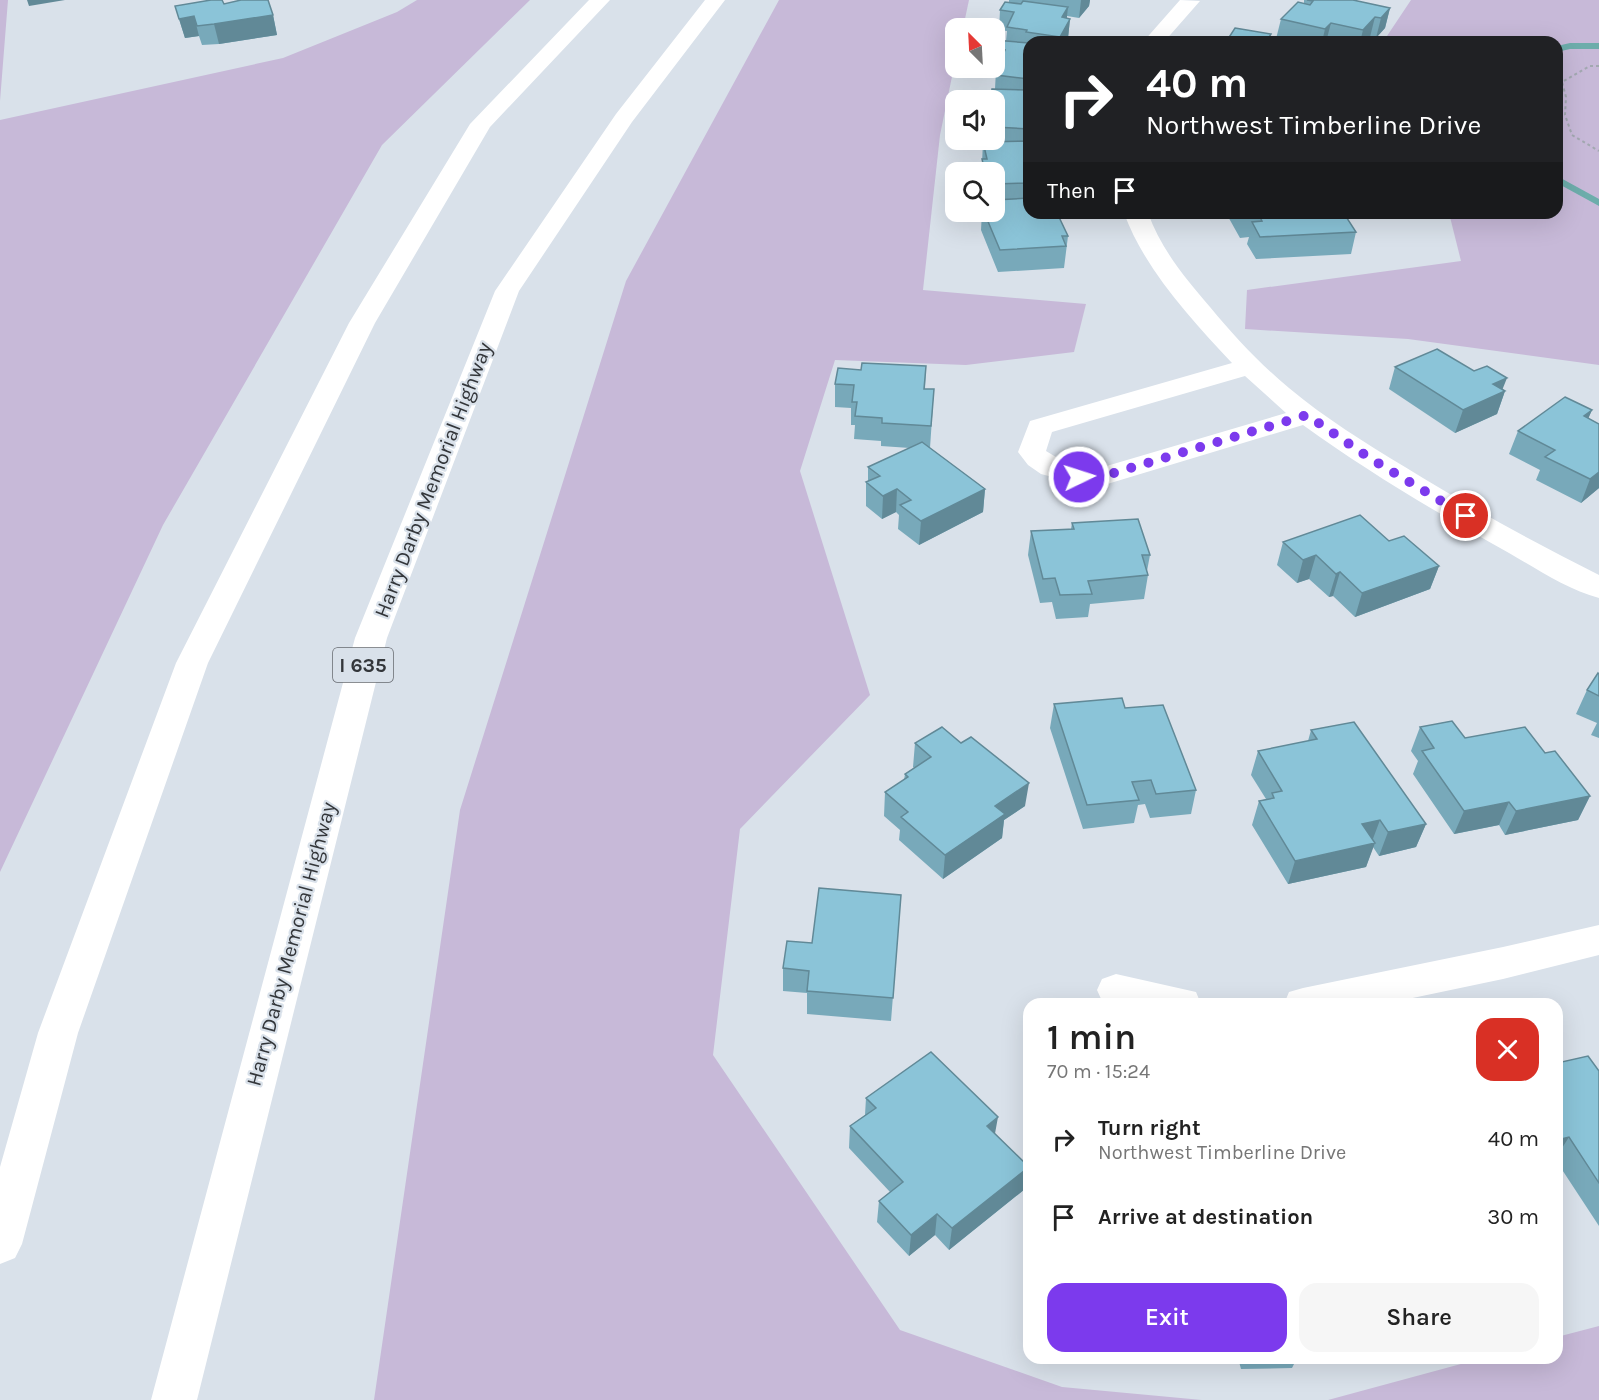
<!DOCTYPE html>
<html lang="en">
<head>
<meta charset="utf-8">
<style>
  body { margin:0; font-family:Karla,sans-serif; background:#f6f6f6; color:#222; height:100vh; display:flex; flex-direction:column; font-size:22px; white-space:nowrap }
  * { box-sizing:border-box; margin:0 }
  p { font-size:20px; color:#767676 }
  .icon { flex:none; width:33px; height:33px; fill:none; stroke:currentColor; stroke-width:2; stroke-linecap:round; stroke-linejoin:round }
  .map { position:relative; flex:1; overflow:hidden }
  .panel { position:absolute; left:1023px; top:998px; width:540px; height:366px; display:flex; flex-direction:column; background:#fff; border-radius:18px; box-shadow:0 6px 24px #0002 }
  .panel>* { flex:none }
  .guide { position:absolute; left:1023px; top:36px; width:540px; height:183px; border-radius:18px; box-shadow:0 6px 24px #0002; background:#202124; color:#fff; overflow:hidden }
  .needle { width:39px; rotate:336deg }
  .tools { position:absolute; left:945px; top:18px; display:grid; gap:12px }
  .tools a { display:grid; place-items:center; width:60px; height:60px; border-radius:12px; background:#fff; box-shadow:0 6px 24px #0002; font-size:30px }
  .pin { position:absolute; display:grid; place-items:center; width:51px; height:51px; color:#fff; margin:-26px; border:3px solid #fff; border-radius:50%; box-shadow:0 2px 6px #0007 }
  .me { position:absolute; width:66px; margin:-33px; rotate:86deg; stroke-linejoin:round; filter:drop-shadow(0 0 4px #0008) }
  .turn { display:flex; align-items:center; gap:21px; height:126px; padding:0 24px; font-size:27px }
  .turn .icon { width:78px; height:78px; stroke-width:2.5 }
  .turn b { display:block; font-size:42px; line-height:51px }
  .then { display:flex; align-items:center; height:57px; padding:0 24px; background:#0003; gap:12px; font-size:22px }
  .round { display:grid; place-items:center; flex:none; width:63px; height:63px; border-radius:18px; background:#f6f6f6 }
  .summary { display:flex; align-items:center; justify-content:space-between; height:102px; padding:0 24px }
  h1 { font-size:36px; font-weight:600; line-height:45px }
  .action { display:flex; gap:12px; margin-top:auto; padding:12px 24px }
  .action a { flex:1; height:69px; border-radius:18px; background:#7c3aed; color:#fff; font-size:24px; font-weight:600; line-height:69px; text-align:center }
  .action a+a { background:#f6f6f6; color:#222 }
  ul { padding:0; list-style:none }
  li { display:flex; align-items:center; gap:18px; height:78px; padding:0 24px }
  li div { flex:1 }
  li b { display:block; font-size:22px }
  li em { font-style:normal }
  .map>svg:first-child { display:block }
  .green { fill:#c7b9d8 }
  .lines { fill:none; stroke-linecap:round; stroke-linejoin:round }
  .stream { fill:#6dadab; fill-rule:evenodd }
  .path { stroke:#a2a8b0; stroke-width:2; stroke-dasharray:3 3; stroke-linecap:butt }
  .minor { fill:#fff; fill-rule:evenodd }
  .highway { fill:#fff; fill-rule:evenodd }
  .wall { fill:#78a9ba }
  .shaded-wall { fill:#618997 }
  .building { fill:#8bc4d8; stroke:#618997; stroke-width:1.5 }
  .route { stroke:#7c3aed; stroke-width:10; stroke-dasharray:0 18 }
  .labels { text-anchor:middle; dominant-baseline:central; stroke-width:4.5; stroke-linejoin:round; paint-order:stroke }
  .shield { fill:#d9e1ea; stroke:#65696f; stroke-width:1.5 }
  .shield-label { font-size:20px; font-weight:bold; fill:#33363a }
  .street-label { font-size:21px; fill:#33363a; stroke:#d9e1ea }
</style>
</head>
<body>
<div class="map">
<svg width="1599" height="1400" viewBox="0 0 1599 1400">
  <rect width="100%" height="100%" fill="#d9e1ea"/>
  <path class="green" d="M0,0h8l-8,101z
    M417,0h113l-148,145 -219,380 -163,347v-752l283,-62 114,-46z
    M779,0h190l-6,28h-7l-1,34 -15,73 -17,155 163,14 -12,48 -108,13 -131,-5 -35,111 70,224 -130,134 -27,226 187,275 162,57 140,13h-828l86,-590 166,-529z
    M1411,0h188v365l-191,-26 -163,-10 2,-39 214,-29 -12,-48h108v-171h-174z
    M1599,1326v74h-271l155,-42h74v-21z"/>
  <g class="lines">
    <path class="stream" d="M1570,43h29v6h-29l-13,3v-6z
      M1557,176l42,23v7l-42,-23z"/>
    <path class="path" d="M1599,66h-9l-28,16 4,15 -1,18 7,20 27,16"/>
    <path class="minor" d="M1180,0l20,1 -36,41h-21z
      M1124,213h24c13,36 37,65 62,94 24,29 50,57 79,81 36,30 76,55 116,79 63,39 128,75 194,108v23c-31,-8 -62,-29 -90,-45 -70,-39 -141,-81 -206,-128l-209,63 -53,-14 -13,-9 -10,-13 12,-31 202,-58c-41,-44 -87,-93 -108,-150zM1245,376l41,37 -193,57 -24,-5 -23,-14 6,-19z
      M1599,925v30l-96,24 -119,25h-100l5,-12 14,-4 200,-41z
      M1116,974l80,18 5,12h-92l-7,-3 -5,-11 5,-11z"/>
    <path class="highway" d="M589,0h21l-120,127 -115,196 -167,340 -130,370 -56,211 -7,14 -15,6v-97l38,-134 138,-370 173,-340 121,-199z
      M705,0h20l-93,122 -113,169 -132,347 -190,762h-46l204,-762 140,-347 121,-177z"/>
  </g>
  <path class="wall" d="M1009,0h81l-1,6 -10,12 -12,-2v2l3,1 -2,19 -2,4h-37v171l39,23 -4,32 -66,4 -17,-42 1,-18h12v-40h-13l1,-9 1,-21h6v-2h5v-40h-3l1,-11h3l1,-19 -7,-1 1,-1h4v-28l12,1 1,-10 -8,-1 1,-20 9,-8z
    M1304,0h49l37,8 -5,20 -9,10 -6,-1 -5,5h-74l-15,-3 5,-20 23,-16z
    M224,4l49,11 4,20 -58,9 -17,1 -3,-9 -14,2 -10,-32z
    M1226,213h109l2,3 19,16 -5,22 -95,5 -9,-15 2,-7 -9,1z
    M926,366l-1,23h9l-4,59 55,41 -2,23 -64,33 -21,-16 1,-14 -3,-3 -14,7 -16,-13v-24h2v-15l42,-19 -29,-2v-5l-27,-2 1,-14h-4v-17l-16,-1v-23l26,-14z
    M1395,367l79,4 31,20 -8,23 -42,19 -66,-44z
    M1592,410l-4,8 11,6v64l-18,15 -45,-23 4,-10 -31,-16 9,-23z
    M1072,523l78,32 -3,16 1,4 -4,24 -54,5 -2,13 -32,2 -4,-17 -12,1 -12,-48 3,-24 40,-2z
    M1389,541l50,25 -9,23 -75,28 -22,-21 -4,1 -20,-18 -12,4 -20,-18 6,-23z
    M1599,674v64l-8,-3 6,-12 -21,-9 11,-24z
    M1054,704l71,4 71,82 -5,24 -41,4 -5,-14 -7,1 -4,18 -51,6 -33,-101z
    M1420,727l45,11 80,15 45,43 -12,24 -73,15 -6,-10 -45,9 -41,-60 5,-13 -7,-10z
    M1311,730l115,94 -10,23 -37,9 -6,-9 -7,20 -78,17 -36,-59 7,-24 7,-2 -15,-24 7,-24 50,-10z
    M915,743l110,63 -21,14 -2,18 -59,41 -44,-39 1,-10 -16,-14 1,-24 19,-12 1,-6 9,-6 -1,-1z
    M901,895l-10,126 -84,-7v-21l-24,-2v-23z
    M1557,1063l42,8v155l-42,-64z
    M866,1098l129,36 30,55 -76,61 -14,-15 -26,21 -32,-34 2,-21 11,-9 -41,-44 1,-22 15,-11z
    M1238,1358h59l-5,10 -51,1z"/>
  <path class="shaded-wall" d="M27,0h38l-36,6z
    M1081,0h9l-1,6 -10,12z
    M1068,7l-2,19 4,-7 -2,19 -2,4h-6l2,-25z
    M1390,8l-5,20 -9,10 5,-20z
    M273,15l4,20 -58,9 -5,-20z
    M194,16l5,20 -14,2 -6,-19z
    M1375,17l-5,20 -5,5h-5l3,-12z
    M1331,23l-5,19h-4l3,-13z
    M1507,378l-6,15 4,-2 -8,23 -42,19 8,-23 30,-26z
    M1592,410l-10,23 2,-17z
    M1599,472v16l-18,15 9,-24z
    M897,489l-1,23 -14,7 1,-23z
    M985,489l-2,23 -64,33 2,-24z
    M1316,555l-7,24 -12,4 6,-23z
    M1439,566l-9,23 -75,28 7,-24z
    M1340,572l-7,24 -4,1 7,-23z
    M1029,783l-4,23 -21,14 -2,18 -59,41 2,-24 50,-49z
    M1590,796l-12,24 -73,15 11,-24z
    M1509,802l-10,23 -45,9 10,-23z
    M1380,820l-9,24 -9,-20z
    M1426,824l-10,23 -37,9 9,-24z
    M1375,843l-9,24 -78,17 7,-23z
    M998,1117l-4,22 -7,-13z
    M1569,1137l-12,19v-16z
    M1029,1167l-4,22 -76,61 3,-22z
    M937,1214l-2,21 -26,21 2,-21z"/>
  <path class="building" d="M211,0h11l2,4 17,-4h27l5,15 -59,9 -17,2 -3,-10 -15,3 -4,-13z
    M1307,0h46l37,8 -9,10 -6,-1 -12,13 -32,-7 -6,6 -44,-10 17,-17 12,3 3,-4z
    M1023,1l45,6 -6,10 8,2 -10,18 -34,-5 1,-2 -20,-3 7,-15 -14,-2 5,-8 16,2z
    M1235,28l36,6 -3,5 16,3h-58z
    M994,40l35,3v36l-33,-4 3,-9h-2l4,-11h2l2,-5 -11,-1z
    M992,89l37,1v39l-35,-2v-27h-3z
    M1029,141v42l-35,1v-12h-9l-3,-13h5l-4,-17z
    M1029,198v15h28l11,23h-6l4,10 -66,4 -16,-38h10v-5h3l-3,-7z
    M1242,213h93l2,3 8,-1 11,17 -96,5 -8,-15 10,-1 -3,-6 -15,1z
    M1437,349l37,22 13,-5 20,12 -14,6 12,7 -42,19 -68,-43z
    M862,363l64,3 -2,23h10l-3,37 -49,-3v-5l-27,-2 2,-14h-5l2,-17 -19,-1 3,-16 23,2z
    M1565,397l27,13 -8,6 15,8v48l-9,7 -45,-22 10,-7 -37,-19z
    M922,442l63,47 -64,32 -21,-16 11,-5 -14,-11 -14,7 -17,-14 14,-6 -12,-9z
    M1360,515l29,26 15,-5 35,30 -77,27 -22,-21 -4,2 -20,-19 -13,5 -20,-18z
    M1138,519l12,36h-8l6,20 -60,6 4,13 -32,1 -5,-17 -12,1 -12,-48 43,-2 -2,-6z
    M1598,673l1,1v22l-12,-6z
    M1122,698l3,10 38,-3 33,85 -40,4 -5,-14 -19,2 7,18 -52,5 -33,-101z
    M1452,721l13,17 60,-11 20,26 10,-2 35,45 -74,15 -7,-9 -45,9 -42,-60 12,-3 -14,-21z
    M1354,722l72,102 -38,8 -8,-12 -18,4 13,19 -80,18 -36,-60 15,-3 -2,-5 10,-2 -24,-40 59,-12 -6,-9z
    M942,727l19,16 10,-6 58,46 -34,23 10,8 -60,41 -44,-38 7,-5 -23,-20 23,-15 -3,-3 26,-17 -16,-14z
    M819,888l82,7 -8,103 -86,-7 2,-20 -26,-3 4,-27 25,2z
    M931,1052l67,65 -11,9 42,41 -77,61 -15,-14 -26,21 -32,-34 24,-19 -53,-56 26,-18 -10,-10z
    M1588,1056l11,15v112l-30,-46 -12,3v-77z"/>
  <g class="lines">
    <path class="route" d="M1079,477l15,2 213,-64 61,42 98,59"/>
  </g>
  <g class="labels">
    <rect class="shield" x="333" y="648" width="60" height="34" rx="4.5"/>
    <g class="shield-label">
      <text x="363" y="665">I 635</text>
    </g>
    <g class="street-label">
      <text transform="translate(433 480) rotate(-69)">Harry Darby Memorial Highway</text>
      <text transform="translate(291 944) rotate(-75)">Harry Darby Memorial Highway</text>
    </g>
  </g>
</svg>
<div class="tools">
<a><svg class="needle" viewBox="-14 -14 28 28"><path d="M0-13l5 13h-10z" fill="#e53935"/><path d="M0 13l5-13h-10z" fill="#767676"/></svg></a>
<a><svg class="icon" aria-label="sound" viewBox="0 0 24 24"><path d="M4 9h4l5-4v14l-5-4H4zM17 9q2 3 0 6"/></svg></a>
<a><svg class="icon" aria-label="search" viewBox="0 0 24 24"><circle cx="10" cy="10" r="6"/><path d="M15 15l6 6"/></svg></a>
</div>
<div class="pin" style="left:1466px;top:516px;background:#d93025"><svg class="icon" aria-label="arrive" viewBox="0 0 24 24"><path d="M6 21V4h12l-3 4 3 4H6"/></svg></div>
<svg class="me" style="left:1079px;top:477px" viewBox="-20 -20 40 40"><circle r="17" fill="#7c3aed" stroke="#fff" stroke-width="3"/><path d="M0-11L8 9 0 5-8 9z" fill="#fff"/></svg>
<div class="guide">
<div class="turn"><svg class="icon" aria-label="right" viewBox="0 0 24 24"><path d="M7 20v-9h11M14 6l5 5-5 5"/></svg><div><b>40 m</b>Northwest Timberline Drive</div></div>
<div class="then">Then<svg class="icon" aria-label="arrive" viewBox="0 0 24 24"><path d="M6 21V4h12l-3 4 3 4H6"/></svg></div>
</div>
<section class="panel">
<div class="summary"><div><h1>1 min</h1><p>70 m · 15:24</p></div><a class="round" style="background:#d93025;color:#fff"><svg class="icon" aria-label="close" viewBox="0 0 24 24"><path d="M6 6l12 12M18 6L6 18"/></svg></a></div>
<ul>
<li><svg class="icon" aria-label="right" viewBox="0 0 24 24"><path d="M7 20v-9h11M14 6l5 5-5 5"/></svg><div><b>Turn right</b><p>Northwest Timberline Drive</p></div><em>40 m</em></li>
<li><svg class="icon" aria-label="arrive" viewBox="0 0 24 24"><path d="M6 21V4h12l-3 4 3 4H6"/></svg><div><b>Arrive at destination</b></div><em>30 m</em></li>
</ul>
<div class="action"><a>Exit</a><a>Share</a></div>
</section>
</div>
</body>
</html>
